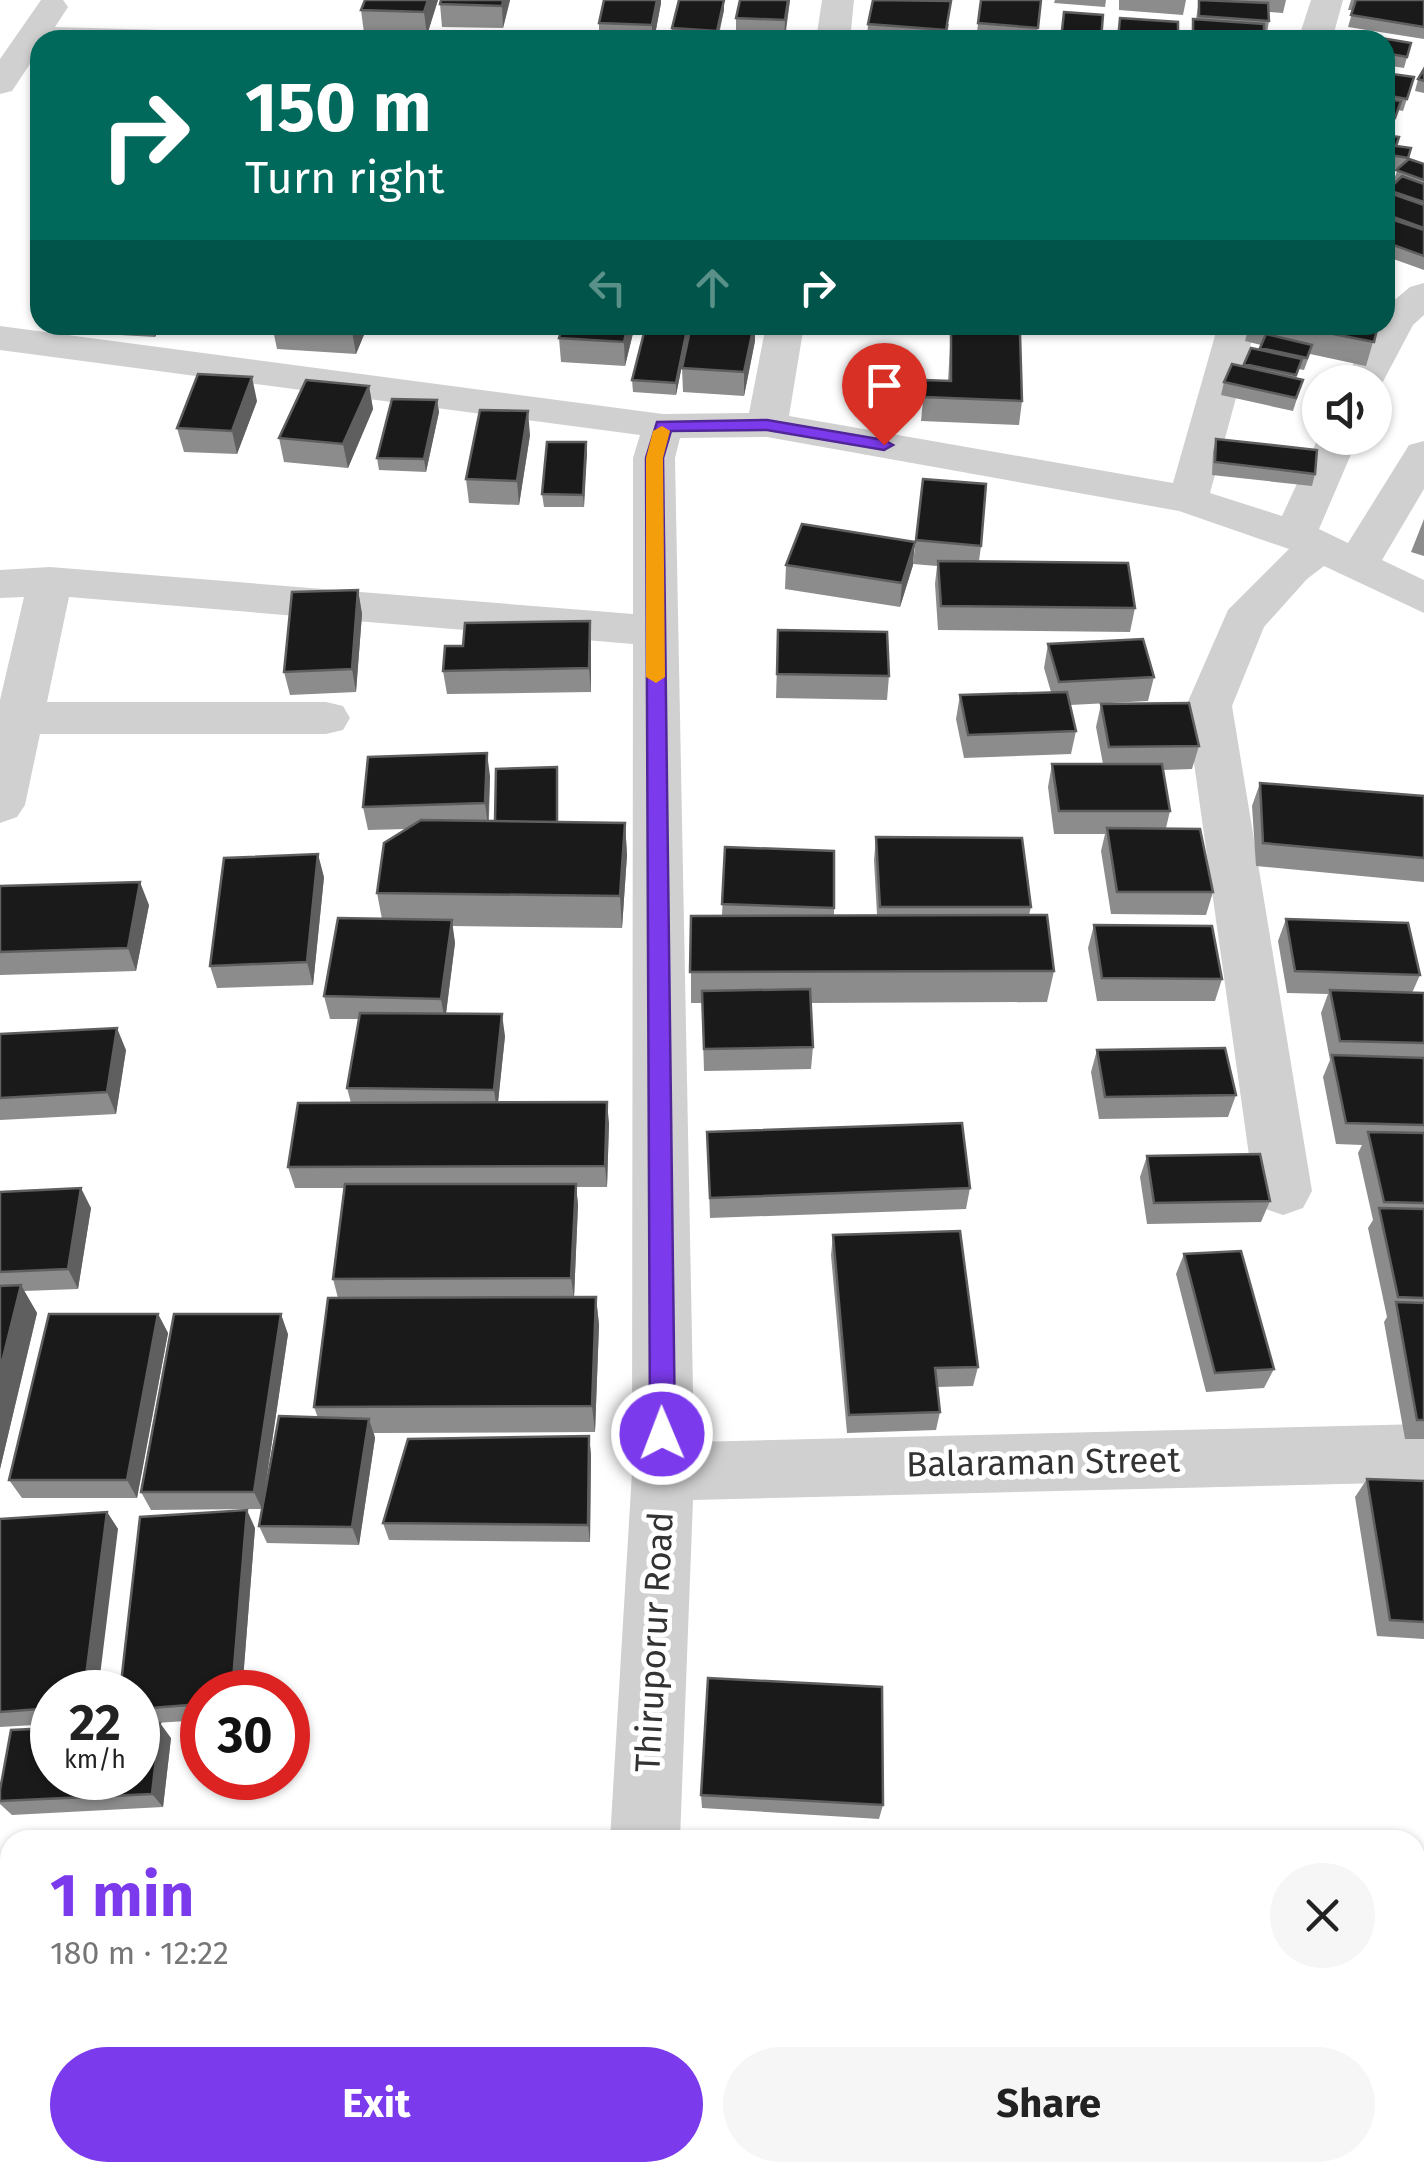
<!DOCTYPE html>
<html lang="en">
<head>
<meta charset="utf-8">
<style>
  body { margin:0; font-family:"Fira Sans",sans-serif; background:#f6f6f6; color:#222; height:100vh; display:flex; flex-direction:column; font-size:38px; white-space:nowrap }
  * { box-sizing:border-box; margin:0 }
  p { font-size:32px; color:#767676 }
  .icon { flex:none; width:55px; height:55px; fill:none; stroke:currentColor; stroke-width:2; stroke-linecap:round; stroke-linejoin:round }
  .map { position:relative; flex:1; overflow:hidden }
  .sheet { position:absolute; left:0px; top:1830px; width:1425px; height:352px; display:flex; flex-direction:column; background:#fff; border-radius:30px 30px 0 0; box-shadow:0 2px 8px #0004 }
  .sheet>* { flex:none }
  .banner { position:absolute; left:30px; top:30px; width:1365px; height:305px; border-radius:30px; box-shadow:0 2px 8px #0004; background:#00695c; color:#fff; overflow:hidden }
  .fabs { position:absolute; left:1302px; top:365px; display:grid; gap:20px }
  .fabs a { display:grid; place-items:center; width:90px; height:90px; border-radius:50%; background:#fff; box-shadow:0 2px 8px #0004; font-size:50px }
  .speed { position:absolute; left:30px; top:1670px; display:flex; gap:20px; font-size:50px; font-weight:700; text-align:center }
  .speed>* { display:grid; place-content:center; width:130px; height:130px; border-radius:50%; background:#fff; box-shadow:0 2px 8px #0004; line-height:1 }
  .speed small { font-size:25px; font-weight:400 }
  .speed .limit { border:15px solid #d22; background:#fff; color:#111 }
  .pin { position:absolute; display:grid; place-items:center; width:85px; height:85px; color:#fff; margin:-102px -42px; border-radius:50% 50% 50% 0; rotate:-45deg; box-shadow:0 0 10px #0007 }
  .pin .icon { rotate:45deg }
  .me { position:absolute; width:110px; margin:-55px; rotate:359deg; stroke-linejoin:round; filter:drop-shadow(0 0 8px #0008) }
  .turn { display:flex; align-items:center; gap:35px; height:210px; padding:0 50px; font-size:45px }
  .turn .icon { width:130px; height:130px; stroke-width:2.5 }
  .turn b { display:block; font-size:70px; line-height:85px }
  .lanes { display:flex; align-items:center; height:95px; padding:0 50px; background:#0003; justify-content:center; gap:50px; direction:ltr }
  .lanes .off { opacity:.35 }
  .round { display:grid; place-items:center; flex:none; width:105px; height:105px; border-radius:52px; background:#f6f6f6 }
  .overview { display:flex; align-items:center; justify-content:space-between; height:170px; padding:0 50px }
  h1 { font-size:60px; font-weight:700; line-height:75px; color:#7c3aed }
  .cta { display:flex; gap:20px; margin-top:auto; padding:20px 50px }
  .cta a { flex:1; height:115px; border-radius:60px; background:#7c3aed; color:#fff; font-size:40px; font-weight:700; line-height:115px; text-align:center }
  .cta a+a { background:#f6f6f6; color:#222 }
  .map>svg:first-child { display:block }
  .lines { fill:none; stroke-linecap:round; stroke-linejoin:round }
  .minor { fill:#d0d0d0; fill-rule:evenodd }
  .wall { fill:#8c8c8c }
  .shaded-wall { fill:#5f5f5f }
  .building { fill:#1a1a1a; stroke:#5f5f5f; stroke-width:2.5 }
  .route { fill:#7c3aed; stroke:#51269a; stroke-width:2.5 }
  .slow { fill:#f59e0b }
  .labels { text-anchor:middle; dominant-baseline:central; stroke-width:10; stroke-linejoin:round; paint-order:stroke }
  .street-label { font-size:35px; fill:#333; stroke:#fff }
</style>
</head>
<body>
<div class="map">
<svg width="1424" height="2181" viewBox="0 0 1424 2181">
  <rect width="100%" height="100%" fill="#fff"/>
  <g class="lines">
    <path class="minor" d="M41,0h22l5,7 -13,20 108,3 12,3 5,7h-140v9l-28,42 -12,3v-35z
      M822,0h32l-4,40h-34z
      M1311,0h32l-11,40h-34z
      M1424,283v32l-11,10 -35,66h-3v-9h-31l29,-57h12v-17l25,-21z
      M766,325h38l-15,91 384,67 45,-158h38l-46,168 72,23 38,-82v4h38l-39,91 29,14 61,-98 15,-4v48l-42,71 42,20v33l-100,-47 -17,13 -43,48 -32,79 80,485 -9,17 -20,7 -20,-7 -9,-17 -68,-485 42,-96 61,-61 -110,-38 -412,-74 -87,1 -5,20 19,984 730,-18v58l-731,18 -13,340h-70l22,-368 1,-828 -564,-47 -22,105h279l17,4 7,12 -7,12 -17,4h-286l-15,71 -8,12 -17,6v-123l24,-103 -24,1v-28l50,-3 583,47v-156l7,-23 -640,-85v-24l663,88 86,-1z
      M589,2172h78v9h-78z"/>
  </g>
  <path class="wall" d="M438,0l-11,35 -63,-2 -3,-23z
    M510,0l-7,28 -61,-1 -2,-23z
    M724,0v10l-6,30h-46v-12z
    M790,0l-5,40h-49v-22z
    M981,0h60l-5,40h-60z
    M1055,0h51l-1,7 -51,-4z
    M1119,0h67l-3,15 -64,-5z
    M1199,0h87l-3,13 -14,-1v9l-2,12h-3v7h-73l2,-21h3z
    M1351,0h73v39l-76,-12 5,-17h-5z
    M661,3l-7,37h-55v-17z
    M868,24h81l-3,16h-79z
    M1385,40l26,3 -7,25 -19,-3z
    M1424,69v24l-9,-2 3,-12z
    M1385,73l29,4 -11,34 -5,-1 -6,21 -7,-2z
    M1385,135l11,11 15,2 -3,12 16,4v106l-39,-14v-62l9,-11 -1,-1 5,-13 -7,-1 -6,16z
    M64,325h35l-1,2z
    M100,325h61l-6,12 -52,-3z
    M272,325h96l-12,29 -79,-5z
    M635,325l-10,41 -64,-4 -2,-24z
    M646,325h109v16l-11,55 -61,-4 -1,-24 9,-41h-3v9l-12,59 -43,-3 -1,-12z
    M1249,325h129l-12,41 -56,-12 -6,16 -5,-1 -3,9 7,2 -10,31 -72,-16 3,-13 19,-16 8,-18 8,2 2,-5 -16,-4z
    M951,331l71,70 -3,24 -98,-4 4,-41 23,1z
    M369,386l4,23 -25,59 -64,-6 -5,-24z
    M437,400l2,12 -13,60 -47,-2 -2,-12z
    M257,401l-20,53 -53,-2 -7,-24z
    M530,435l-11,70 -50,-2 -3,-24z
    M1216,439l99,35 -3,12 -100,-11 1,-23z
    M586,442l-2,65h-40l-2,-13z
    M923,479l58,67 -2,15 156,47 -5,24 -192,-2 -3,-46 2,-18 -24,-2z
    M1424,519v37l-13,-4z
    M786,565h127l-13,42 -115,-18z
    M358,590l4,24 -6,78 -66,3 -6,-23z
    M590,621l1,23v48l-144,2 -4,-23 20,-25z
    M778,630l111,46 -2,24 -111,-2z
    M1048,644l106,33 -6,24 -78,4 6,26 -5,23 -107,4 -8,-39 4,-24 91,-3 -7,-24z
    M1101,704l98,42 -7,23 -29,1 7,41 -4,17 47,64 -7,23 -95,-1 -10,-63 4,-17h-51l-6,-47 4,-23h51l-7,-37z
    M557,767l1,55 67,1 2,32 -5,73 -170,-2 3,17 -9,71 59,22 -7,66 111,21 -2,64h-31l2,18 -4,92h22l3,28 -4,107 -221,1 1,5 -16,107 -92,-2 -8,-17 59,-108 -4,-11 24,-109 -5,-19 12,-91h-50l-7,-21 63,-64 -4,-15 12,-69h-29l-6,-23 58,-77 -5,-26 30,-64 -39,1 -5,-23 127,-31 -1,45h6z
    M1260,783l164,13v86l-168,-16 -4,-60z
    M876,837l155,70 -2,8 25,56 -7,31 -236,1 2,44 -2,22 -107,2 -2,-68h-11v-87l31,-1 3,-68 109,61v7h43l-3,-55z
    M324,877l-11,108 -96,3 -7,-22z
    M0,886l149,19 -13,66 -136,4z
    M1286,919l134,56 -8,18h12v446h-19l-21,-117 3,-5 -19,-89 5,-8 -15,-67 4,-8 -26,-1 -13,-67 7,-17 -9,-47 7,-19 -41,-1 -9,-52z
    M1094,925l128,54 -7,22h-118l-9,-53z
    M0,1034l126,16 -10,64 -116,6z
    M1097,1050l139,45 -8,22 -129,2 -8,-47z
    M707,1132l263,56 -4,21 -256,9z
    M1147,1156l123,45 -9,21 -114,2 -7,-47z
    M0,1192l91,16 -13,81 -54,2 13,22 -37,156z
    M833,1235l145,132 -5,19 -36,1 3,25 -4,18 -89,3 -16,-178z
    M1184,1254l90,115 -10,19 -58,4 -30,-118z
    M158,1314l10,19 -31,165h-115l-13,-18z
    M288,1334l-26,175 -111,1 -10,-18z
    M589,1436l2,19 -1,87 -201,-2 -6,-17z
    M1367,1479l57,2v158l-47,-3 -22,-139z
    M107,1512l11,17 -66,163v32l-52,3v-208z
    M255,1528l-13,164h-40v28l-62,4 31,14 -8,69 -151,8 -12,-11v-14l138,-12v-86z
    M701,1795l182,10 -4,14 -177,-11z
    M10,1894v176l-10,1v-176z
    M1151,2172h160l1,9h-161z"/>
  <path class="shaded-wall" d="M428,0h10l-11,35 -3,-23z
    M503,0h7l-7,28 -1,-22z
    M657,0h4v3l-7,37h-2v-15z
    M724,0v10l-7,30v-9z
    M788,0h2l-6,40 1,-20z
    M152,325h9l-6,12z
    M355,325h13l-12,29 -4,-23z
    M628,325h7l-10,41 -1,-24z
    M688,325v11l-12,59v-12z
    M754,325h1v16l-11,55v-24z
    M252,377l5,24 -20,53 -5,-23z
    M369,386l4,23 -25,59 -5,-24z
    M437,400l2,12 -13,60 -2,-13z
    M528,411l2,24 -11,70 -2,-24z
    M586,442l1,12 -3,53 -1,-12z
    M915,542l-2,23 -13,42 2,-24z
    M358,590l4,24 -6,78 -4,-23z
    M590,621l1,23v48l-2,-24z
    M487,753l3,23 -2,50 -3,-23z
    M625,823l2,32 -5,73 -2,-32z
    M318,854l6,23 -11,108 -6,-23z
    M140,882l9,23 -13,66 -8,-23z
    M452,920l3,23 -10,78 -4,-22z
    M502,1014l3,22 -8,76 -3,-22z
    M117,1028l9,22 -10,64 -9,-22z
    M607,1102l2,21 -2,64 -2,-21z
    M576,1184l2,21 -4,93 -3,-20z
    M81,1188l10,20 -13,81 -10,-20z
    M21,1285l16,28 -37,156v-99z
    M596,1297l3,28 -4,107 -3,-26z
    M158,1314l10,19 -31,165 -10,-18z
    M281,1314l7,20 -26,175 -8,-17z
    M369,1419l6,19 -16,107 -7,-18z
    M589,1436l2,19 -1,87 -2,-17z
    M247,1510l8,18 -13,164h-10z
    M107,1512l11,17 -20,163h-14z
    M160,1723l11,15 -8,69 -11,-13z"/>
  <path class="building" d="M365,0h63l-4,12 -63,-2z
    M441,0h62l-1,6 -62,-2z
    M604,0h53l-5,25 -53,-2z
    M679,0h45l-7,31 -45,-3z
    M740,0h48l-3,20 -49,-2z
    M873,0l78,1 -5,29 -78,-6z
    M981,0h60l-3,28 -60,-5z
    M1199,0l69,3 1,18 -70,-5z
    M1356,0h68v27l-73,-12z
    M1064,12l39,3 -2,25h-40z
    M1120,18l58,4v18h-60z
    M1193,19l71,5v16l-71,-2z
    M1345,32l66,11 -4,14 -22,-4v-13h-43z
    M65,33l104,5 -1,2h-108z
    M182,35l94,5h-98z
    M1424,69v12l-6,-2z
    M1385,73l29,4 -7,22 -22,-4z
    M1385,99l16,2 -6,17 -10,-1z
    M1385,135l14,2 -3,9 15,2 -3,10 -23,-4z
    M1385,158l8,1 -4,13 -4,-1z
    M1409,159l15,5v16l-28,-10z
    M1402,176l22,8v18l-36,-12z
    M1387,192l37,13v23l-39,-14v-20z
    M1388,218l36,12v26l-39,-14v-21z
    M272,325h83l-3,6z
    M563,325h65l-4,17 -65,-4z
    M646,325h42l-12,58 -44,-3z
    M691,325h63l-10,47 -62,-4z
    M1288,325h90l-4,17z
    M951,331l69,3 2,67 -98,-4 1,-17 26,1z
    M1266,334l46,11 -5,13 -47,-10z
    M1251,348l51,11 -6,16 -52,-11z
    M1232,364l71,16 -7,18 -72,-16z
    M198,374l54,3 -20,54 -55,-3z
    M306,380l63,6 -26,58 -64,-6z
    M392,399l45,1 -13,59 -47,-1z
    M480,410l48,1 -11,70 -51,-2z
    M1216,439l101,11 -2,24 -100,-12z
    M547,442h39l-3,53 -41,-1z
    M923,479l63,5 -5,62 -65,-6z
    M802,524l113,18 -13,41 -116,-18z
    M938,561l190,2 7,45 -194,-2z
    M358,590l-6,79 -68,3 8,-80z
    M590,621l-1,47 -146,3 2,-25h18l2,-23z
    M778,630l109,2 2,44 -112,-2z
    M1143,639l11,38 -95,5 -11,-38z
    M1067,692l9,39 -108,4 -8,-40z
    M1189,703l10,43 -90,1 -8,-43z
    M487,753l-2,50 -122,4 5,-50z
    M1052,764h110l8,47h-111z
    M557,767v55l-62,-1 1,-52z
    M1260,783l164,13v62l-161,-15z
    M421,820l204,3 -5,73 -243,-3 7,-50z
    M1107,828l93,1 13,63h-96z
    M876,837l146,1 9,69h-151z
    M725,847l109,4v57l-112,-4z
    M318,854l-11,108 -97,4 14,-108z
    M140,882l-12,66 -128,4v-66z
    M1047,915l7,56 -364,1 1,-56z
    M338,918l114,2 -11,79 -117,-3z
    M1286,919l122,4 12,52 -125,-4z
    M1094,925l118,1 10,53 -120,-1z
    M810,989l3,58 -109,2 -2,-58z
    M1330,990l94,3v50l-84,-2z
    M360,1013l142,1 -8,76 -147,-2z
    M117,1028l-10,64 -107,6v-64z
    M1225,1048l11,47 -131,2 -8,-47z
    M1332,1055l92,3v67l-78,-2z
    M607,1102l-2,64 -317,1 10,-64z
    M962,1123l8,65 -260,10 -3,-66z
    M1368,1132l56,1v70l-40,-1z
    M1260,1154l10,47 -116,2 -7,-47z
    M345,1184h231l-5,94 -238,1z
    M81,1188l-13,81 -68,3v-80z
    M1379,1208l45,1v89l-26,-1z
    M960,1231l18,136 -43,1 5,44 -91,3 -16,-180z
    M1241,1251l33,118 -59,4 -31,-119z
    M21,1285l-21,85v-84z
    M596,1297l-4,109 -278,1 14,-109z
    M1396,1302l28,1v117h-7z
    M49,1314h109l-31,166h-118z
    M174,1314h107l-27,178h-113z
    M279,1416l90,3 -17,108 -93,-1z
    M589,1436l-1,89 -205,-2 25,-84z
    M1367,1479l57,2v141l-34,-2z
    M247,1510l-15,182h-30v12l-64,5v-17h-18l20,-175z
    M107,1512l-23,180h-32v16l-52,4v-193z
    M708,1678l174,9 1,118 -182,-10z
    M160,1723l-8,71 -152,7v-11l11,-60 41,-2v50h86v-54z
    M693,1832l146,8h-147z
    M10,1894v163h-10v-162z
    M660,2172h225v9h-226z
    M1161,2172h150l1,9h-133l-18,-1z"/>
  <path class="route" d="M767,420l117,20 9,5 -9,5 -117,-20 -96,1 -8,27 12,976 -3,8 -10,4 -9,-4 -3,-8 -4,-976 11,-36z"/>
  <path class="slow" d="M662,426l8,5 -7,27 2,219 -9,6 -10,-6v-219l7,-27z"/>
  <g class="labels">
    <g class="street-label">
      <text transform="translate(1043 1462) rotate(-1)">Balaraman Street</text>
      <text transform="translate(654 1642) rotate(-87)">Thiruporur Road</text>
    </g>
  </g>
</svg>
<div class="fabs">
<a><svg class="icon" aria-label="sound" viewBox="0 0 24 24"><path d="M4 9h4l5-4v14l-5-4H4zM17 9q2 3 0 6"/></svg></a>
</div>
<div class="speed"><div>22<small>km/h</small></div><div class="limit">30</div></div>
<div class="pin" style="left:884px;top:445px;background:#d93025"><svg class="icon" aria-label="arrive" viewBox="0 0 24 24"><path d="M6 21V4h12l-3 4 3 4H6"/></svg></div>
<svg class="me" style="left:662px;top:1434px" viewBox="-20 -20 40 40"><circle r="17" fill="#7c3aed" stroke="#fff" stroke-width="3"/><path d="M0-11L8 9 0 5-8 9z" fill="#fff"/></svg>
<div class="banner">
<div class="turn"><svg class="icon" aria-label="right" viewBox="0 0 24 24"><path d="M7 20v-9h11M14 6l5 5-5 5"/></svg><div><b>150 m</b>Turn right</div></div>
<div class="lanes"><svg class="icon off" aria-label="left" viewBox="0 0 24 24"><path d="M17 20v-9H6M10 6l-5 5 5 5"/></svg><svg class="icon off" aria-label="ahead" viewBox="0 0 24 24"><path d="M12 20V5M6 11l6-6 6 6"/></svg><svg class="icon" aria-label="right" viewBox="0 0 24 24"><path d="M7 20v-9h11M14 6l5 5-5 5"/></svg></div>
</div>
<section class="sheet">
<div class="overview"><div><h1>1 min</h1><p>180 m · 12:22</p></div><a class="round"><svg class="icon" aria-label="close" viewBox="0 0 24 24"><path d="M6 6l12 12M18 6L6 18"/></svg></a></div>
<div class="cta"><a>Exit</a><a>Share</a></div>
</section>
</div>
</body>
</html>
